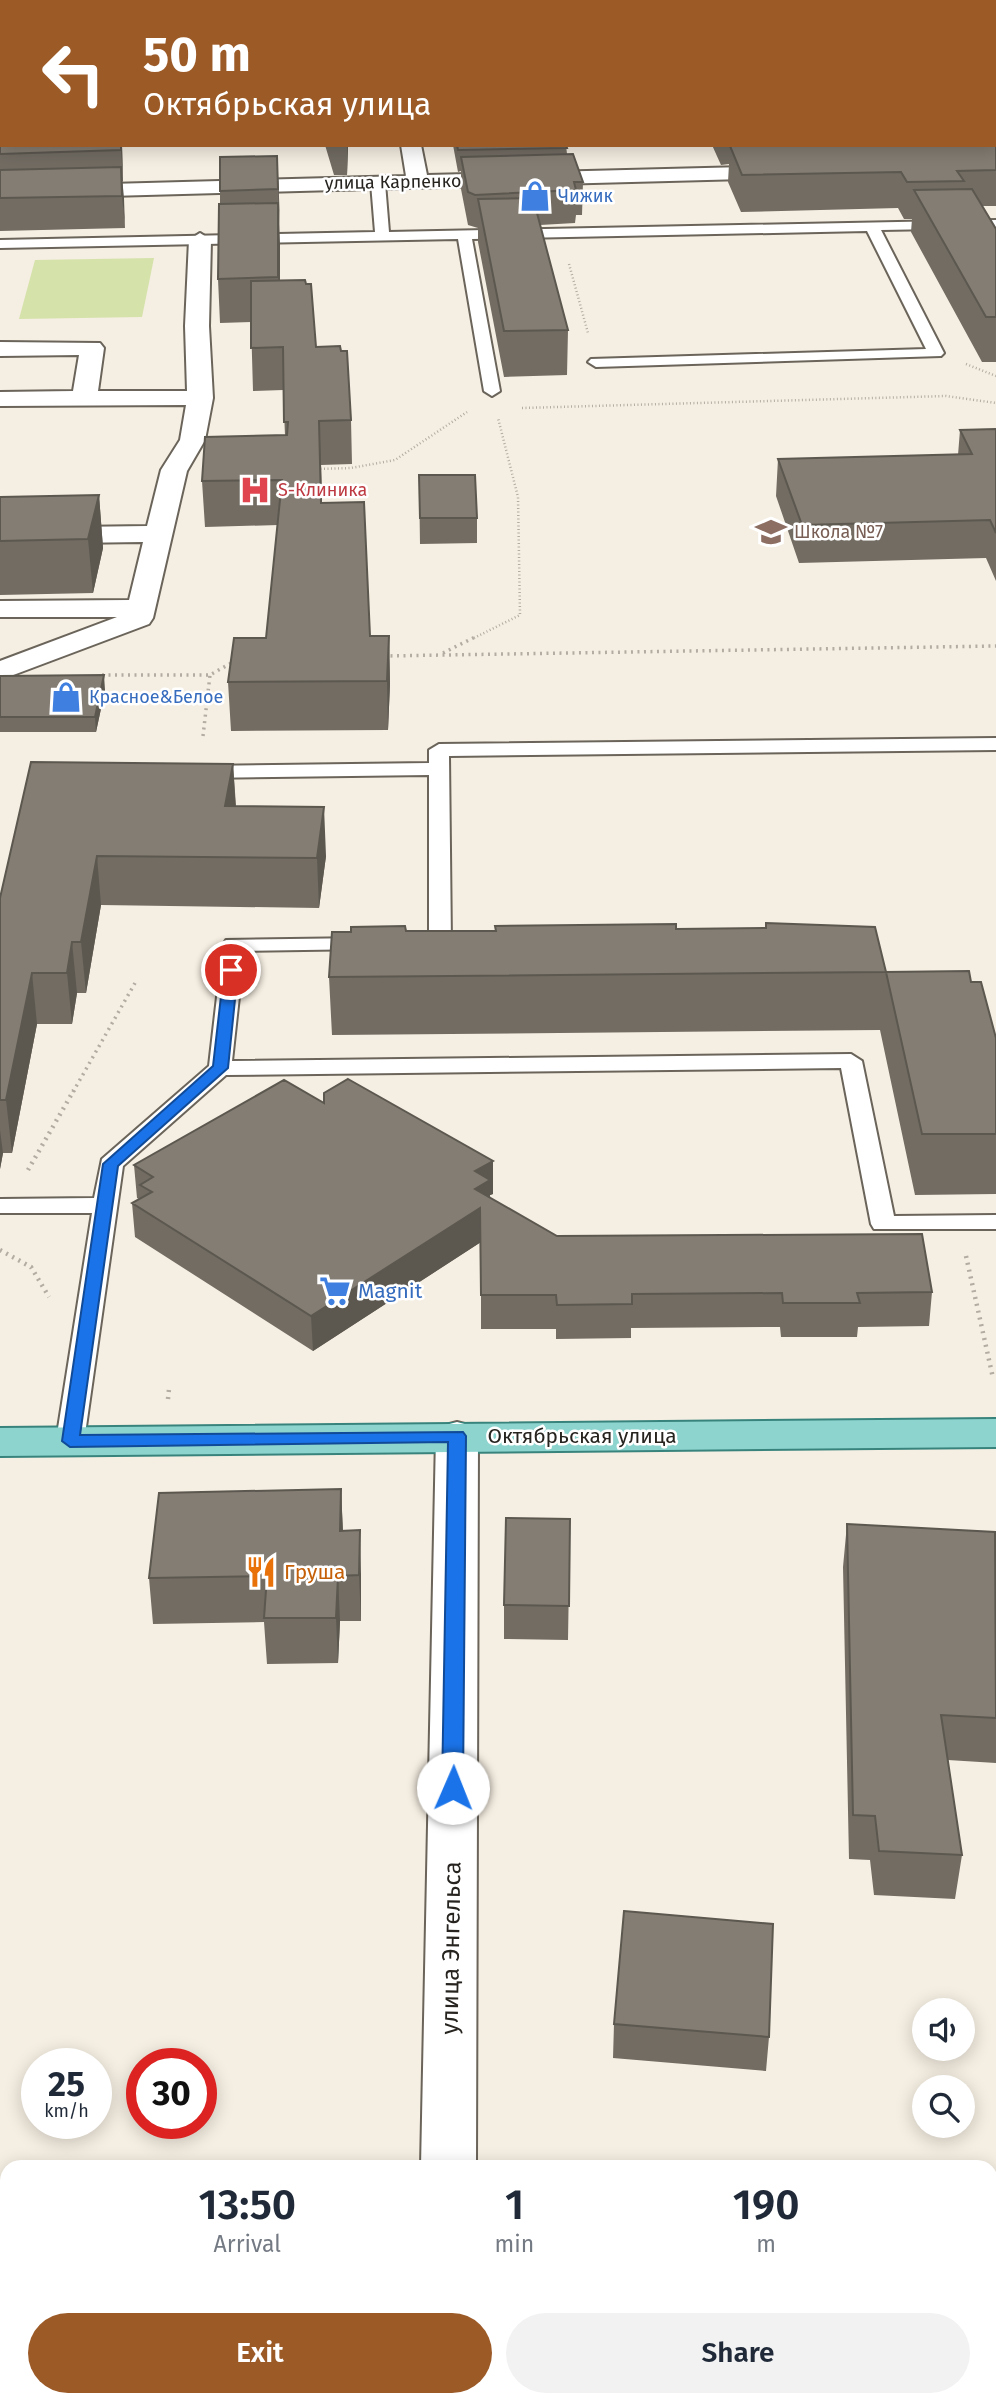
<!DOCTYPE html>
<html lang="en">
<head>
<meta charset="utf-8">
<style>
  body { margin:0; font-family:"Fira Sans",sans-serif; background:#f2f2f3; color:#1f2937; height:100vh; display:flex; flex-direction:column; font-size:26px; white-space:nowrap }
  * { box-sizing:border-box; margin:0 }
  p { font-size:23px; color:#747a83 }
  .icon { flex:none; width:38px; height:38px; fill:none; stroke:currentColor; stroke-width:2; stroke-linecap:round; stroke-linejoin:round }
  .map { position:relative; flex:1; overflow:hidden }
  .sheet { position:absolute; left:0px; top:2160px; width:998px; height:247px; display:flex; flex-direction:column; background:#fff; border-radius:21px 21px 0 0; box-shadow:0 4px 18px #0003 }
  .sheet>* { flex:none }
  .hud { position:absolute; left:0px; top:0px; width:998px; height:147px; box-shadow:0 4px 18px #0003; background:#9c5a27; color:#fff; overflow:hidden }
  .tools { position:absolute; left:912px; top:1998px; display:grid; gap:14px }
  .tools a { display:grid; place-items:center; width:63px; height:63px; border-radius:50%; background:#fff; box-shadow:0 4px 18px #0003; font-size:35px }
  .speed { position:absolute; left:21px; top:2048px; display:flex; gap:14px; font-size:35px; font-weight:700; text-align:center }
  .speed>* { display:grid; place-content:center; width:91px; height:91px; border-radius:50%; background:#fff; box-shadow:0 4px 18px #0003; line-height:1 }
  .speed small { font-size:18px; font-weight:400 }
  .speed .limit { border:10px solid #d22; background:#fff; color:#111 }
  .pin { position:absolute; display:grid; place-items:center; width:60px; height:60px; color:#fff; margin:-30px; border:4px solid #fff; border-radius:50%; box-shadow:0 2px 7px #0007 }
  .me { position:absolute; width:77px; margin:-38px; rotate:1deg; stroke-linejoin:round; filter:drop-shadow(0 0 5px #0008) }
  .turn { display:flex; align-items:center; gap:24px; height:147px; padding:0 28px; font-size:32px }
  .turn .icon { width:91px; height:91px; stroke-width:2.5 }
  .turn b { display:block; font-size:49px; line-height:60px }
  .eta { display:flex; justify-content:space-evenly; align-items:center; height:119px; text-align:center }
  .eta b { font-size:42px; font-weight:600; line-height:49px }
  .primary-button { display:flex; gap:14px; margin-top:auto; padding:14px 28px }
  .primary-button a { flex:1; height:80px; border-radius:42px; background:#9c5a27; color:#fff; font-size:28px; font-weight:600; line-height:80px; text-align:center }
  .primary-button a+a { background:#f2f2f3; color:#1f2937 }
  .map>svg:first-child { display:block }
  .green { fill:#d5e2aa }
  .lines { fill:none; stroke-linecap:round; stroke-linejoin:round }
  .lane-casing { stroke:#6a645a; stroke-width:4 }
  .street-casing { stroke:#6a645a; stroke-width:4 }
  .primary-casing { stroke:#38847d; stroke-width:4 }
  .path-far2 { stroke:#b2aca3; stroke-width:2.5; stroke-dasharray:1 2.5; stroke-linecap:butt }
  .path-far1 { stroke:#b2aca3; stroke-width:3.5; stroke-dasharray:2 4.5; stroke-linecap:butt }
  .path { stroke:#b2aca3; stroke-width:4.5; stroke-dasharray:2 5; stroke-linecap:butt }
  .lane { fill:#fff; fill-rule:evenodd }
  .street { fill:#fff; fill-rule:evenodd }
  .primary { fill:#8dd4cf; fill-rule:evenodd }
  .wall { fill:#726c63 }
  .shaded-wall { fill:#5c5850 }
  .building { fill:#847d73; stroke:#5c5850; stroke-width:2 }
  .route { fill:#1a73e8; stroke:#114b97; stroke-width:2 }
  .labels { text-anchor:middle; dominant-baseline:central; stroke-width:5; stroke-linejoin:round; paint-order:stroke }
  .far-street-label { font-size:18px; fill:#272420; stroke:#fff }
  .far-shop-label { font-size:18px; fill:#366cbe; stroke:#fff; text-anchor:start }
  .far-health-label { font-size:18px; fill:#be3a42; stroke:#fff; text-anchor:start }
  .far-education-label { font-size:18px; fill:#785e54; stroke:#fff; text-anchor:start }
  .shop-label { font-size:21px; fill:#366cbe; stroke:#fff; text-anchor:start }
  .street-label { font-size:21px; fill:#272420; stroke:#fff }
  .food-label { font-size:21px; fill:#c56008; stroke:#fff; text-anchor:start }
  .near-street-label { font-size:24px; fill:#272420; stroke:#fff }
</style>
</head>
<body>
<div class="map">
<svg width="996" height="2406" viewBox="0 0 996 2406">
  <rect width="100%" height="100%" fill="#f5eee2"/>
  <path class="green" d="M154,258l-12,59 -123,2 16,-59z"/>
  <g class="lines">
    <defs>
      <path id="lane" d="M378,179l7,4 4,49 607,-12v8l-115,2 63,123 -3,3 -345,11 -8,-5 3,-3 335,-10 -59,-118 -395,8 28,152 -8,5 -8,-5 -26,-152 -458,9v-8l375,-8 -4,-49z
        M996,738v12l-547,6 2,187c-9,10 -32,10 -41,0l3,-5 16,-1v-162l-227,3 -10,-6 10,-6 227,-3v-13l10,-6z
        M363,938l11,6 -3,5 -127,2 -12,110 619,-7 11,7 32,155 102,-1v14h-122l-3,-5 -30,-156 -615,7 -103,91 -39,275 -4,6 -10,3 -10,-3 -4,-6 36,-228h-92v-14l94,-1 8,-39 107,-93 14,-121 3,-5z"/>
      <path id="street" d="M372,0h18l1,2h-18z
        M401,145h20l6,30 353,-9 10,6 -10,6 -780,21v-12l406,-11z
        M200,233l11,7 -2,86 4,72 -8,42 -18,31 -34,147 -4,6 -149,56v-19l117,-44h-117v-16l129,-1 14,-58 -143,2v-16l147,-2 14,-56 19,-30 6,-35 -186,1v-14l73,-1 6,-36 -79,1v-14l100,1 4,5 -6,43h89l-2,-65 4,-86z
        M457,1422l15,4 6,10 -2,730h-55l15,-730 6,-10z
        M996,2181v48l-6,1v-48z
        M0,2210h7v50h-7z
        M417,2399h60v7h-60z"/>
      <path id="primary" d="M996,1419v28l-996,9v-28z"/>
    </defs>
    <use href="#lane" class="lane-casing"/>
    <use href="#street" class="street-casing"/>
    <use href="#primary" class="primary-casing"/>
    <path class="path-far2" d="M569,264l19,69
      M966,364l30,12
      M522,408l424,-12 50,7
      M317,469l34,-1 44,-8 72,-48
      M474,638l46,-23 -2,-118 -20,-79"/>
    <path class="path-far1" d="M443,653l34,-17
      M384,656l612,-10
      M102,675h108l23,-13
      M203,736l7,-61
      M73,1092l62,-109"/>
    <path class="path" d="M28,1170l46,-80
      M0,1250l31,17 18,30
      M966,1256l27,122
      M168,1399l1,-10"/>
    <use href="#lane" class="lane"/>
    <use href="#street" class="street"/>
    <use href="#primary" class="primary"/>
  </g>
  <path class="wall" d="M0,0h197v2h-195l120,143 1,36h-1l3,47 -125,3z
    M547,0h449v206h-14l14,23v133h-14l-71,-130 1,-13h-8l-6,-11 -157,4 -13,-30 1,-18 -8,1 -9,-20h284v-143h-449z
    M325,145h23l-1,30h-13z
    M453,145h113l1,9 16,28 -1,33h-6l-1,8 -35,2 28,105 -1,45 -63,2 -26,-135v-14l-10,-3 -7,-36v-18l-3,1z
    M277,156l2,41 1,83 36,67 35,73 1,44 -31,1 1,38 48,133h19l1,48 -2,46 -157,1 -3,-49 38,-44 12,-113 -73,2 -3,-46 83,-46 -2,-45 -30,1 -2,-69 -31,1 -2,-44 2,-75v-13z
    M996,429v152l-10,-23 -187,5 -23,-67 2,-37 180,-4 2,-25z
    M419,475l58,43v25l-57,1z
    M99,495l4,53 -10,45 -93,2v-98z
    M0,676l105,14 -9,42h-96z
    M233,764l3,42 90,50 -7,52 -218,-3 -15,88h-9l-5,31h-35l-25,129h-9l-3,16v-271z
    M766,923l120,49 85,10 25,56v156l-81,1 -35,-165 -548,5 -3,-58 77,-46 360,-3z
    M324,1103l169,58v33l-3,1v3l67,38 375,56 -3,34 -71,1 -1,10h-76l-1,-10 -149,1v10l-75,1v-10h-75v-87l-168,109 -178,-114 -3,-34 7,-4 -2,-1 -3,-33z
    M341,1489l2,42 18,44v46h-21l-2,42 -71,1 -3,-42 -111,2 -4,-46z
    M570,1519l-2,121 -64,-1v-34z
    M847,1524l149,19v220l-48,-3 14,95 -7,44 -81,-4 -4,-35 -21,-1 -6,-292z
    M614,2024l155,13 -3,34 -153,-13z"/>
  <path class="shaded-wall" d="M121,145h1l1,36 -2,-31z
    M347,145h1l-1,30z
    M277,156l2,41 1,34 -2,-42z
    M121,167l3,31 1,30 -3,-32z
    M278,203l2,42v76l-2,-44z
    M319,421l2,44 1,83 -1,-45z
    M99,495l4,53 -10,45 -5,-54z
    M389,636l1,48 -2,46 -1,-49z
    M104,675l1,15 -9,42 -1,-15z
    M233,764l3,49 -11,-7z
    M324,807l2,49 -7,52 -2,-50z
    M97,856l4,49 -15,88 -5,-51z
    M72,942l5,51 -5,31 -5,-51z
    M32,973l5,51 -25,129 -6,-53z
    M0,1130l3,23 -3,16z
    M493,1161v33l-3,1 1,18 -10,29 -168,109 -2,-35 164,-145z
    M341,1489l2,46 -3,-4z
    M360,1530l1,45v46l-2,-46z
    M338,1576l2,45 -2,42 -2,-45z"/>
  <path class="building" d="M0,0h182v2h-180v143h119v5l-121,4v-74l2,-1v-13l-2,-1z
    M287,0h65v2h-64z
    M557,0h439v123v-121h-438z
    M996,139v31l-39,1 7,10 -57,1 -6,-10 -159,3 -12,-29 266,-1z
    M457,145h109l1,3 -109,2z
    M573,154l10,28h-9l2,8 -101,5 -7,-3 -7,-35z
    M277,156l1,33 -58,2v-34z
    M121,167l1,29 -122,2v-28z
    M972,189l24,40v88h-10l-72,-127z
    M533,198l35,132 -64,1 -26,-132z
    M278,203v74l-60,2 1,-75z
    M305,280l1,4h5l5,63 24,-1 1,5h6l4,69 -32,1 2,82 43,-1 6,134h19l-2,45 -159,1 6,-44h32l16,-158 -80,1 3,-44 82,-2 1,-13h-4l-1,-75 -32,1v-67z
    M996,429v104l-6,-13 -188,5 -24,-66 194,-5 -12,-24z
    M419,475h56l2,43h-57z
    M99,495l-11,44 -88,2v-44z
    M104,675l-9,42h-95v-41z
    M31,762l202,2 -8,42 99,1 -7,51 -220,-2 -16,86h-9l-5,31h-35l-26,127h-6v-202z
    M766,923l109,4 11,45 -557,5 3,-45h19v-5l54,-1 1,5h90l-1,-5 181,-2v5l90,-1z
    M969,971l2,11h10l15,56v96h-74l-36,-162z
    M348,1079l145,82 -18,10 15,9 -15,9 82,47 365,-2 10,58 -75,1 3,10h-77l-1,-10 -150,1v10l-75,1 -1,-10h-75l-1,-87 -169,108 -179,-113 20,-11 -12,-7 13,-8 -19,-12 150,-85 40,23v-10z
    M341,1489l-1,42 20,-1 -1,45 -21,1 -2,42h-72l3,-42 -118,2 10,-85z
    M506,1518l64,1 -1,87 -65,-1z
    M847,1524l148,8 1,186 -55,-3 21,140 -83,-4 -4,-35 -22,-1z
    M624,1911l149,13 -4,113 -155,-13z
    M869,2404v2h-82z"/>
  <path class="route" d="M231,965l7,5 -10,98 -110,98 -38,269 383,-3 3,4 -3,352 -3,5h-15l-3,-5 6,-346 -378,5 -8,-6 41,-277 110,-98 11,-96z"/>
  <defs>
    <symbol id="shop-bare" viewBox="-9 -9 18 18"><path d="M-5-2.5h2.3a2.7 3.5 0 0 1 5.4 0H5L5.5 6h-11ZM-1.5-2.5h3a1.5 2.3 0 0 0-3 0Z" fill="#3f7fe0" stroke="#fff" stroke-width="2.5" paint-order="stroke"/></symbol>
    <symbol id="hospital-bare" viewBox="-9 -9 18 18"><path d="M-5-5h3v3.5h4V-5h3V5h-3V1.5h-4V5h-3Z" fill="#e0444e" stroke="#fff" stroke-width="2.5" paint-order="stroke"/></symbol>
    <symbol id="school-bare" viewBox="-9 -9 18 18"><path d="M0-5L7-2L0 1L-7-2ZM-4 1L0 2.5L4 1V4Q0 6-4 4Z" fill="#8d6e63" stroke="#fff" stroke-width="2.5" paint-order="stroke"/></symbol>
    <symbol id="supermarket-bare" viewBox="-9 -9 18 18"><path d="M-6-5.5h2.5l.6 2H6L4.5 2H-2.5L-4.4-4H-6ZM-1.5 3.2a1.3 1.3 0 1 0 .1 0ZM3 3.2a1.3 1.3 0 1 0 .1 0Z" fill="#3f7fe0" stroke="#fff" stroke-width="2.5" paint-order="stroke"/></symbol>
    <symbol id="restaurant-bare" viewBox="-9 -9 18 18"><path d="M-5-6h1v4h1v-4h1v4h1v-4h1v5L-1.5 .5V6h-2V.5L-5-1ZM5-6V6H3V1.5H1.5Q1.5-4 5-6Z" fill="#e8710a" stroke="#fff" stroke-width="2.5" paint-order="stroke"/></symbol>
  </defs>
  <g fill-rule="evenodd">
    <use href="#shop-bare" x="513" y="174" width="44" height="44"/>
    <use href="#hospital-bare" x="233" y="468" width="44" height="44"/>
    <use href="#school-bare" x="749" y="510" width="44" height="44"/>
    <use href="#shop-bare" x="44" y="675" width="44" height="44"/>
    <use href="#supermarket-bare" x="313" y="1269" width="44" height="44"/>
    <use href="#restaurant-bare" x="239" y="1550" width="44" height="44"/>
  </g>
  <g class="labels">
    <g class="far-street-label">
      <text transform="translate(393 182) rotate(-1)">улица Карпенко</text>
    </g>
    <g class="far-shop-label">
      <text x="558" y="196">Чижик</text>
      <text x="89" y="697">Красное&amp;Белое</text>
    </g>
    <g class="far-health-label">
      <text x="278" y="490">S-Клиника</text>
    </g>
    <g class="far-education-label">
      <text x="794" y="532">Школа №7</text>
    </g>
    <g class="shop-label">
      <text x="358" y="1291">Magnit</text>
    </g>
    <g class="street-label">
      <text x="582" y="1436">Октябрьская улица</text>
    </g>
    <g class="food-label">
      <text x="284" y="1572">Груша</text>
    </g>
    <g class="near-street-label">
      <text transform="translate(451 1948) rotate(-89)">улица Энгельса</text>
    </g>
  </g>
</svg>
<div class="tools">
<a><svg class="icon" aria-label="sound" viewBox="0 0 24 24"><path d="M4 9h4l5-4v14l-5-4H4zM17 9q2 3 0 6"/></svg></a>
<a><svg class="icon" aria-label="search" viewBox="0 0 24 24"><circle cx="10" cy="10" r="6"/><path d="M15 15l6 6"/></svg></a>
</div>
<div class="speed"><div>25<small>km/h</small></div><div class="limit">30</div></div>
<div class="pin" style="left:231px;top:970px;background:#d93025"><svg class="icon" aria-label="arrive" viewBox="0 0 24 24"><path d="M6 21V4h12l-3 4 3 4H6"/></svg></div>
<svg class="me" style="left:453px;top:1788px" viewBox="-20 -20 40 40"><circle r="19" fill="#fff"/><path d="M0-13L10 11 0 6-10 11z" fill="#1a73e8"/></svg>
<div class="hud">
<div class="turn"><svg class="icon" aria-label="left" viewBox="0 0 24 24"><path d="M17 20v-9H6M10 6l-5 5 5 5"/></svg><div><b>50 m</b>Октябрьская улица</div></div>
</div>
<section class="sheet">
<div class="eta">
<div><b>13:50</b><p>Arrival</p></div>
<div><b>1</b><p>min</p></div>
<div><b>190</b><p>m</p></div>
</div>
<div class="primary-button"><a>Exit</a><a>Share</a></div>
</section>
</div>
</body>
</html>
